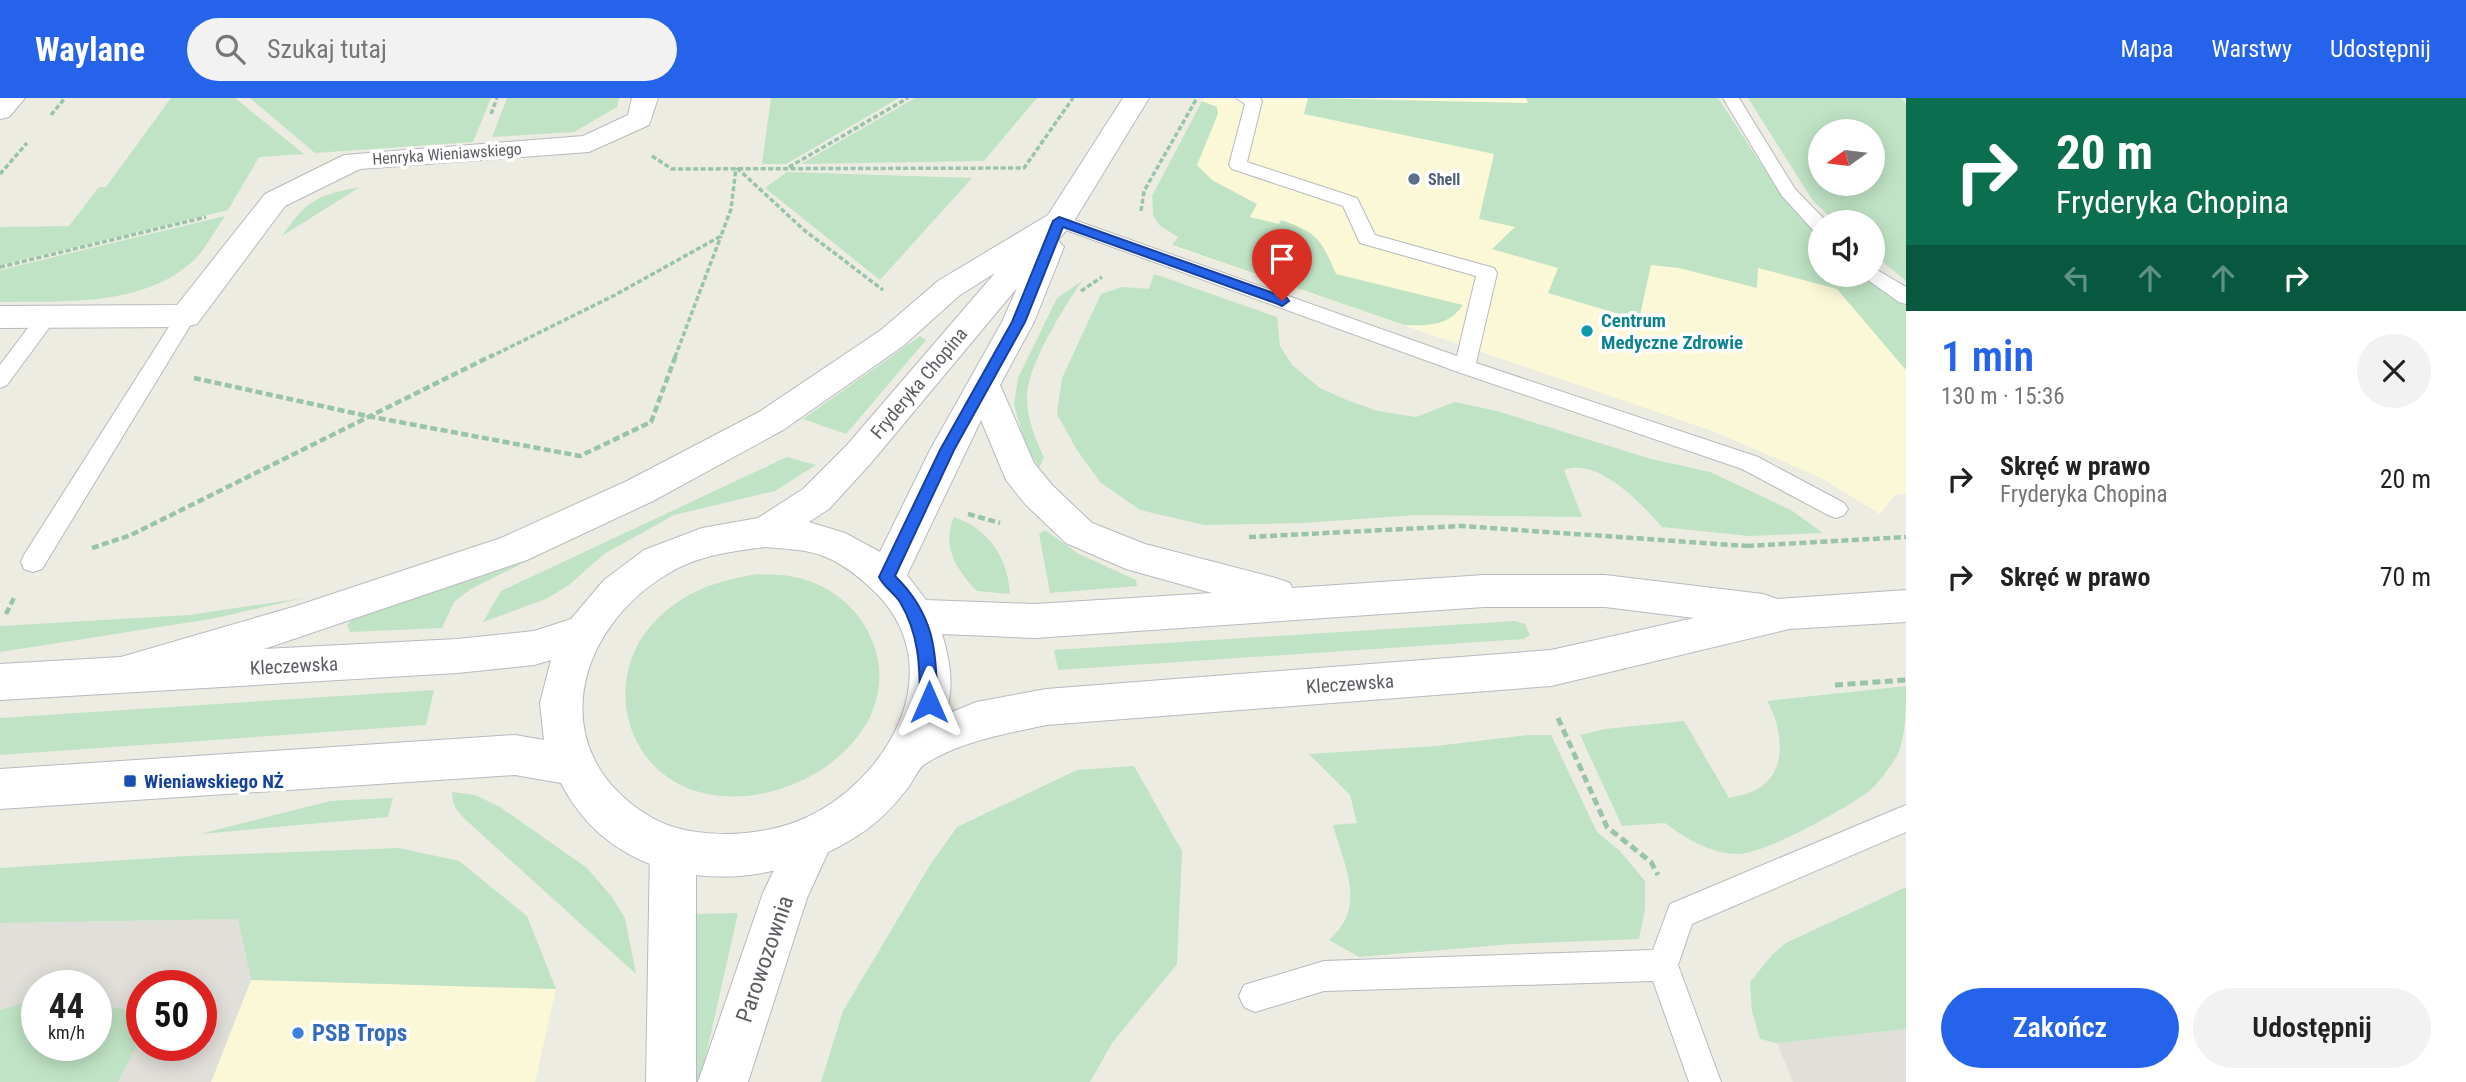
<!DOCTYPE html>
<html lang="pl">
<head>
<meta charset="utf-8">
<style>
  body { margin:0; font-family:"Roboto Condensed",sans-serif; background:#f2f2f2; color:#222; height:100vh; display:flex; flex-direction:column; font-size:26px; white-space:nowrap }
  * { box-sizing:border-box; margin:0 }
  p { font-size:23px; color:#767676 }
  .icon { flex:none; width:38px; height:38px; fill:none; stroke:currentColor; stroke-width:2; stroke-linecap:round; stroke-linejoin:round }
  .map { position:relative; flex:1; overflow:hidden }
  .side { display:flex; flex-direction:column; background:#fff; width:560px }
  .side>* { flex:none }
  .top-card { background:#0b6e4f; color:#fff; overflow:hidden }
  .needle { width:46px; rotate:256deg }
  .fabs { position:absolute; left:1808px; top:21px; display:grid; gap:14px }
  .fabs a { display:grid; place-items:center; width:77px; height:77px; border-radius:50%; background:#fff; box-shadow:0 4px 18px #0003; font-size:35px }
  .speed { position:absolute; left:21px; top:872px; display:flex; gap:14px; font-size:35px; font-weight:700; text-align:center }
  .speed>* { display:grid; place-content:center; width:91px; height:91px; border-radius:50%; background:#fff; box-shadow:0 4px 18px #0003; line-height:1 }
  .speed small { font-size:18px; font-weight:400 }
  .speed .limit { border:10px solid #d22; background:#fff; color:#111 }
  .pin { position:absolute; display:grid; place-items:center; width:60px; height:60px; color:#fff; margin:-72px -30px; border-radius:50% 50% 50% 0; rotate:-45deg; box-shadow:0 0 7px #0007 }
  .pin .icon { rotate:45deg }
  .me { position:absolute; width:77px; margin:-38px; rotate:0deg; stroke-linejoin:round; filter:drop-shadow(0 0 5px #0008) }
  .turn { display:flex; align-items:center; gap:24px; height:147px; padding:0 35px; font-size:32px }
  .turn .icon { width:91px; height:91px; stroke-width:2.5 }
  .turn b { display:block; font-size:49px; line-height:60px }
  .lanes { display:flex; align-items:center; height:66px; padding:0 35px; background:#0003; justify-content:center; gap:35px; direction:ltr }
  .lanes .off { opacity:.35 }
  .round { display:grid; place-items:center; flex:none; width:74px; height:74px; border-radius:37px; background:#f2f2f2 }
  .overview { display:flex; align-items:center; justify-content:space-between; height:119px; padding:0 35px }
  h1 { font-size:42px; font-weight:600; line-height:52px; color:#2563eb }
  .primary-button { display:flex; gap:14px; margin-top:auto; padding:14px 35px }
  .primary-button a { flex:1; height:80px; border-radius:42px; background:#2563eb; color:#fff; font-size:28px; font-weight:600; line-height:80px; text-align:center }
  .primary-button a+a { background:#f2f2f2; color:#222 }
  ul { padding:0; list-style:none }
  li { display:flex; align-items:center; gap:21px; height:98px; padding:0 35px }
  li div { flex:1 }
  li b { display:block; font-size:26px }
  li em { font-style:normal }
  header { display:flex; align-items:center; gap:42px; box-sizing:border-box; height:98px; padding:0 35px; background:#2563eb; color:#fff }
  header strong { font-size:33px }
  nav { display:flex; gap:38px; margin-inline-start:auto; font-size:24px }
  .search { width:490px; height:63px; background:#f2f2f2; display:flex; align-items:center; gap:18px; box-sizing:border-box; padding:0 24px; border-radius:38px; color:#767676; font-size:26px }
  main { display:flex; flex:1; min-height:0 }
  .map>svg:first-child { display:block }
  .commercial { fill:#fbf8d8 }
  .industrial { fill:#e0dfda; fill-rule:evenodd }
  .green { fill:#c0e3c5; fill-rule:evenodd }
  .lines { fill:none; stroke-linecap:round; stroke-linejoin:round }
  .lane-casing { stroke:#b8b9be; stroke-width:2 }
  .street-casing { stroke:#b8b9be; stroke-width:2 }
  .secondary-casing { stroke:#b8bac0; stroke-width:2 }
  .path-far2 { stroke:#9ac3ab; stroke-width:3.5; stroke-dasharray:5 2.5; stroke-linecap:butt }
  .path-far1 { stroke:#9ac3ab; stroke-width:4.5; stroke-dasharray:7 3.5; stroke-linecap:butt }
  .path { stroke:#9ac3ab; stroke-width:5; stroke-dasharray:8 4.5; stroke-linecap:butt }
  .lane { fill:#fff; fill-rule:evenodd }
  .street { fill:#fff; fill-rule:evenodd }
  .secondary { fill:#fff; fill-rule:evenodd }
  .path-bridge { stroke:#9ac3ab; stroke-width:4.5; stroke-dasharray:7 3.5; stroke-linecap:butt }
  .route { fill:#2563eb; stroke:#184099; stroke-width:2 }
  .service-dot { fill:#5c6f8a; stroke:#fff; stroke-width:2.5 }
  .culture-dot { fill:#0f9aa8; stroke:#fff; stroke-width:2.5 }
  .transit-dot { fill:#1a4fb4; stroke:#fff; stroke-width:2.5 }
  .shop-dot { fill:#3f7fe0; stroke:#fff; stroke-width:2.5 }
  .labels { text-anchor:middle; dominant-baseline:central; stroke-width:7; stroke-linejoin:round; paint-order:stroke }
  .far-street-label { font-size:16px; fill:#5b5d62; stroke:#fff }
  .far-service-label { font-size:16px; font-weight:bold; fill:#4e5e75; stroke:#fff; text-anchor:start }
  .culture-label { font-size:19px; font-weight:bold; fill:#0d838f; stroke:#fff; text-anchor:start }
  .street-label { font-size:19px; fill:#5b5d62; stroke:#fff }
  .transit-label { font-size:19px; font-weight:bold; fill:#164399; stroke:#fff; text-anchor:start }
  .near-street-label { font-size:23px; fill:#5b5d62; stroke:#fff }
  .near-shop-label { font-size:23px; font-weight:bold; fill:#366cbe; stroke:#fff; text-anchor:start }
</style>
</head>
<body>
<header>
<strong>Waylane</strong>
<div class="search"><svg class="icon" aria-label="search" viewBox="0 0 24 24"><circle cx="10" cy="10" r="6"/><path d="M15 15l6 6"/></svg>Szukaj tutaj</div>
<nav><a>Mapa</a><a>Warstwy</a><a>Udostępnij</a></nav>
</header>
<main>
<div class="map">
<svg width="1906" height="984" viewBox="0 0 1906 984">
  <rect width="100%" height="100%" fill="#ecece2"/>
  <path class="commercial" d="M1204,0h497l119,177 17,14 69,81v124l-11,1 -15,19 -57,-35 -105,-46 -546,-187 6,-9 -18,-11 -7,-11 -1,-19z
    M251,882l305,9 -21,93h-324z"/>
  <path class="industrial" d="M238,821l13,61 -40,102h-211v-159zM37,887h59v60h-59zM142,887h59v60h-59z
    M1906,931v53h-113l-16,-39z"/>
  <path class="green" d="M171,0h64l69,56 -45,3 -31,53 -228,55v-38l69,-1 30,-39h7z
    M250,0h241l-18,44 -158,11z
    M507,0h112l-2,9 -43,25 -82,5z
    M771,0h128l-113,66h-24z
    M915,0h122l-53,63 -183,3z
    M1308,0l220,5 -2,-5h192l41,63 61,78v36h42l44,31v64l-69,-81 -79,-21 -1,20 -78,-20 -28,-3 -12,55 -91,-27 10,-25 -66,-19 23,-22 -36,-8 15,-65 -190,-40z
    M1748,0h153l5,6v177l-33,-27 -1,-32h-36l-23,-21zM1872,33v53h-52v-53z
    M1202,3l15,6 1,7 -21,51 15,15 45,24 -7,13 29,7 2,-4c37,13 40,19 55,54l127,31c-14,21 -36,21 -59,20l-232,-80 6,-8 -18,-11 -7,-11 -1,-19z
    M787,74l185,6 -92,102 -115,-92z
    M360,89l-78,49c25,-36 35,-41 78,-49z
    M225,118c-10,14 -19,33 -32,45 -50,46 -130,40 -193,41v-32z
    M1154,176l123,43 3,29 12,19 28,23 29,13 29,10 38,6 39,-15 42,9 154,48 59,13 81,38 32,23 -74,3 -87,-9c-20,-23 -64,-70 -98,-57l18,47 -165,-2 -114,8 -99,2 -64,-15 -40,-28 -23,-32 -20,-36 5,-36 39,-84 21,-7 27,2z
    M1082,183c-19,28 -52,80 -55,113 -1,23 8,44 17,63l-5,11 -15,-27 -10,-37 4,-26 39,-80z
    M920,238l6,4 -80,94 -43,-15z
    M787,359l29,8 -41,26 -101,24 -70,39 -35,31 -23,14 -63,23 18,-31z
    M954,419c35,12 54,41 56,77l-33,-3c-20,-21 -36,-44 -23,-74z
    M1045,432l34,24 57,26 1,6 -87,7 -11,-59z
    M561,446l-90,45 -17,13 -12,26 -92,4 -3,-7 8,-8z
    M757,476c12,1 25,0 37,3 27,5 54,22 69,46 61,98 -61,190 -156,171 -83,-17 -108,-117 -50,-175 30,-29 60,-38 100,-45z
    M304,500l-93,21 -211,33v-26l189,-11z
    M1515,523l10,3 5,11 -6,4 -466,31 -4,-20z
    M1906,588c0,22 0,48 -8,68 -7,12 -20,30 -30,38 -23,17 -103,62 -130,62 -26,0 -54,-16 -73,-31l-43,3 -42,-91 25,-6 79,-8 45,77c7,-2 15,-3 22,-6 38,-14 33,-62 16,-91z
    M434,592l-8,35 -426,30v-37z
    M1528,637h23l46,97 23,19 25,30v28l-6,30 -127,5 -153,13 -30,-17c39,-34 15,-73 4,-115l24,-2 -7,-28 -41,-41 127,-8z
    M1134,668l48,85 -5,113 -65,79 -22,39h-269l22,-71 87,-146 27,-38 120,-57z
    M452,694l23,3 25,12 87,61 25,29 13,21 11,56 -169,-153c-9,-9 -15,-15 -15,-29z
    M393,700l-5,19 -188,17 130,-33z
    M399,750l60,13 68,55 29,73 -305,-9 -13,-61 -238,4v-55l187,-12z
    M1906,789v142l-129,14 -17,-4 -8,-28 -2,-29 22,-27 14,-12z
    M738,815l-38,169h-15l11,-168z
    M37,901v46h59v-40l28,4 12,38 -18,35h-118v-72z"/>
  <g class="lines">
    <defs>
      <path id="lane" d="M1236,0h24l2,3 -15,61 110,36 18,37 119,33 3,5 -21,90 282,94 86,46 4,6 -4,6 -8,3 -8,-3 -86,-46 -284,-97 -406,-147 -2,-4 2,-4h14l391,139 19,-80 -116,-33 -17,-37 -111,-37 -3,-4 16,-61z
        M1723,0h16l56,91 32,33h-7v10l-7,-2 -31,-34z
        M1872,169l34,20v17l-7,-2 -34,-24 -2,-3h9z
        M186,211l7,2 3,5 -154,253 -9,3 -9,-3 -3,-7 3,-7 155,-244z
        M47,212l7,2 3,5 -50,68 -7,3v-23l40,-53z
        M1906,707v27l-214,92 -14,41 43,117h-32l-36,-101 -329,10 -69,21 -11,-5 -5,-11 5,-11 80,-24 329,-11 17,-46z"/>
      <path id="street" d="M0,0h25l-16,19 -9,2z
        M632,0h26l-9,27 -60,27 -229,17 -75,37 -88,118 -11,3 -186,1v-22l177,-1 88,-111 79,-39 239,-19 45,-21z
        M812,719l16,7 6,15 -27,59 -59,184h-50l65,-189 33,-69z
        M673,729l16,7 7,15v233h-50l4,-233 7,-15z"/>
      <path id="secondary" d="M1123,0h26l-75,123 -16,19 6,7 -30,75 -34,63 34,78 18,22 40,38 53,21 131,34 14,5 2,5 192,-13h121l158,19 14,5 129,-9v32l-117,7 -238,57 -505,39c-41,9 -85,16 -121,39 -6,3 -11,15 -15,21 -13,17 -27,33 -44,45 -96,68 -246,69 -305,-47l-46,-8 -515,34v-40l515,-34 29,5 -4,-37 11,-43 -17,5 -77,8 -457,27v-36l121,-7 172,-50 208,-69 126,-57 132,-69 122,-82 57,-49 110,-66zM995,175l-148,172 -44,44 -45,29 -56,10 -58,22 -40,30 -33,39 -37,12 -77,8 -193,10 263,-89 126,-59 130,-71 120,-84 57,-51zM1017,190l-15,34 -72,128 -50,102 -35,-19 -36,-11 20,-13 42,-46zM981,322l25,60 20,25 40,38 60,26 86,24 -177,11 -109,-4 -19,-25zM766,449c19,2 40,2 57,9 22,8 40,24 56,40 72,78 6,187 -76,223 -23,10 -48,14 -72,15 -29,0 -57,-3 -82,-18 -106,-64 -75,-187 20,-243 30,-18 64,-22 97,-26zM1484,509h121l89,11 -143,32 -505,39 -70,13 -31,13c10,-27 5,-55 -3,-81l93,4z"/>
    </defs>
    <use href="#lane" class="lane-casing"/>
    <use href="#street" class="street-casing"/>
    <use href="#secondary" class="secondary-casing"/>
    <path class="path-far2" d="M491,16l6,-16
      M51,17l14,-17
      M652,58l20,13 352,-1 49,-70
      M789,69l119,-69
      M737,70l67,62 79,60
      M0,76l27,-31
      M1141,113l3,-20 53,-93
      M0,169l206,-50
      M1081,193l21,-14
      M490,259l125,-62 106,-59 10,-27 5,-41
      M675,259l46,-121"/>
    <path class="path-far1" d="M194,280l173,38 213,40 71,-34 25,-67
      M968,416l32,9
      M1249,439l212,-11 286,20
      M92,450l39,-13 362,-180
      M6,516l9,-18"/>
    <path class="path" d="M1835,587l71,-5
      M1558,620l49,109 44,35 7,13"/>
    <use href="#lane" class="lane"/>
    <use href="#street" class="street"/>
    <use href="#secondary" class="secondary"/>
    <path class="path-bridge" d="M1747,448l159,-9"/>
  </g>
  <path class="route" d="M1059,119l228,81 2,3 -7,5 -4,-2 -215,-77 -38,95 -71,128 -59,126c39,38 42,75 42,126l-2,6 -6,2 -6,-2 -3,-6c0,-36 -1,-68 -20,-100 -6,-9 -16,-15 -21,-25l61,-127 72,-128 41,-101z"/>
  <circle class="service-dot" cx="1414" cy="81" r="7"/>
  <circle class="culture-dot" cx="1587" cy="233" r="7"/>
  <rect class="transit-dot" x="123" y="676" width="14" height="14" rx="3.5"/>
  <circle class="shop-dot" cx="298" cy="935" r="7"/>
  <g class="labels">
    <g class="far-street-label">
      <text transform="translate(447 56) rotate(-4)">Henryka Wieniawskiego</text>
    </g>
    <g class="far-service-label">
      <text x="1428" y="81">Shell</text>
    </g>
    <g class="culture-label">
      <text x="1601" y="222">Centrum<tspan x="1601" dy="22">Medyczne Zdrowie</tspan></text>
    </g>
    <g class="street-label">
      <text transform="translate(919 285) rotate(-50)">Fryderyka Chopina</text>
      <text transform="translate(294 568) rotate(-3)">Kleczewska</text>
      <text transform="translate(1350 586) rotate(-4)">Kleczewska</text>
    </g>
    <g class="transit-label">
      <text x="144" y="683">Wieniawskiego NŻ</text>
    </g>
    <g class="near-street-label">
      <text transform="translate(765 861) rotate(-71)">Parowozownia</text>
    </g>
    <g class="near-shop-label">
      <text x="312" y="935">PSB Trops</text>
    </g>
  </g>
</svg>
<div class="fabs">
<a><svg class="needle" viewBox="-14 -14 28 28"><path d="M0-13l5 13h-10z" fill="#e53935"/><path d="M0 13l5-13h-10z" fill="#767676"/></svg></a>
<a><svg class="icon" aria-label="sound" viewBox="0 0 24 24"><path d="M4 9h4l5-4v14l-5-4H4zM17 9q2 3 0 6"/></svg></a>
</div>
<div class="speed"><div>44<small>km/h</small></div><div class="limit">50</div></div>
<div class="pin" style="left:1282px;top:203px;background:#d93025"><svg class="icon" aria-label="arrive" viewBox="0 0 24 24"><path d="M6 21V4h12l-3 4 3 4H6"/></svg></div>
<svg class="me" style="left:929px;top:604px" viewBox="-20 -20 40 40"><path d="M0-17L14 15 0 8-14 15z" fill="#2563eb" stroke="#fff" stroke-width="4"/></svg>
</div>
<section class="side">
<div class="top-card">
<div class="turn"><svg class="icon" aria-label="right" viewBox="0 0 24 24"><path d="M7 20v-9h11M14 6l5 5-5 5"/></svg><div><b>20 m</b>Fryderyka Chopina</div></div>
<div class="lanes"><svg class="icon off" aria-label="left" viewBox="0 0 24 24"><path d="M17 20v-9H6M10 6l-5 5 5 5"/></svg><svg class="icon off" aria-label="ahead" viewBox="0 0 24 24"><path d="M12 20V5M6 11l6-6 6 6"/></svg><svg class="icon off" aria-label="ahead" viewBox="0 0 24 24"><path d="M12 20V5M6 11l6-6 6 6"/></svg><svg class="icon" aria-label="right" viewBox="0 0 24 24"><path d="M7 20v-9h11M14 6l5 5-5 5"/></svg></div>
</div>
<div class="overview"><div><h1>1 min</h1><p>130 m · 15:36</p></div><a class="round"><svg class="icon" aria-label="close" viewBox="0 0 24 24"><path d="M6 6l12 12M18 6L6 18"/></svg></a></div>
<ul>
<li><svg class="icon" aria-label="right" viewBox="0 0 24 24"><path d="M7 20v-9h11M14 6l5 5-5 5"/></svg><div><b>Skręć w prawo</b><p>Fryderyka Chopina</p></div><em>20 m</em></li>
<li><svg class="icon" aria-label="right" viewBox="0 0 24 24"><path d="M7 20v-9h11M14 6l5 5-5 5"/></svg><div><b>Skręć w prawo</b></div><em>70 m</em></li>
</ul>
<div class="primary-button"><a>Zakończ</a><a>Udostępnij</a></div>
</section>
</main>
</body>
</html>
